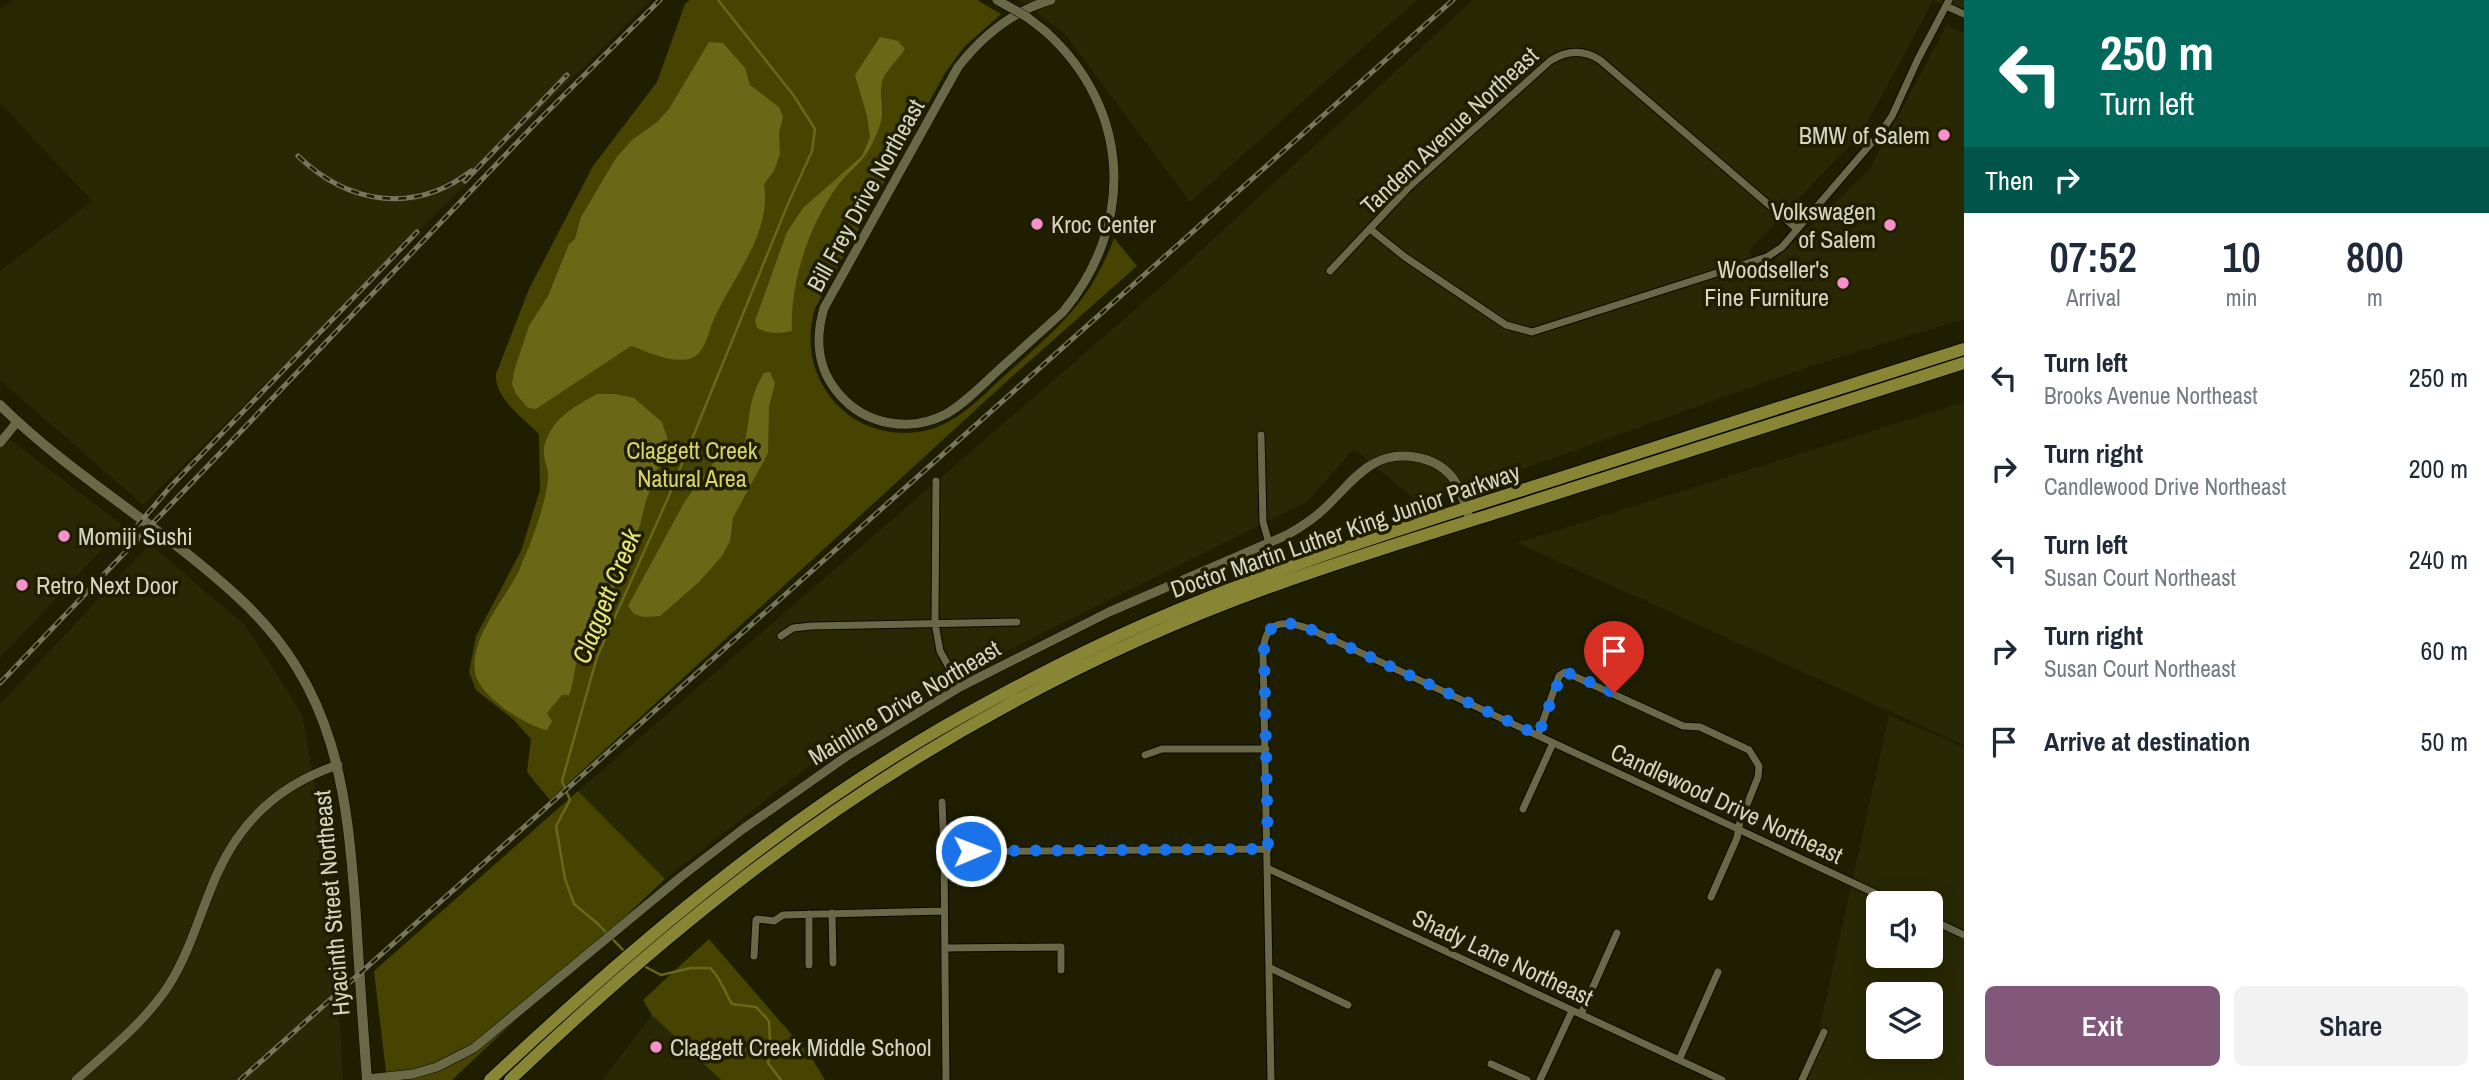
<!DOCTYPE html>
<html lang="en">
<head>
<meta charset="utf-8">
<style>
  body { margin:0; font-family:"Archivo Narrow",sans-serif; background:#f2f2f3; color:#1f2937; height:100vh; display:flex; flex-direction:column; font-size:26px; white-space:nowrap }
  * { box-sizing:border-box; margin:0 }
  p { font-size:23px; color:#747a83 }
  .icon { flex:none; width:38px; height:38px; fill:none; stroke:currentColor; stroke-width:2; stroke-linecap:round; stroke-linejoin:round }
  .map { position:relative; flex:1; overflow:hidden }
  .side { display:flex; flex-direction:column; background:#fff; width:525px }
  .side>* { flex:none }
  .guide { background:#00695c; color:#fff; overflow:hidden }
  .buttons { position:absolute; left:1866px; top:891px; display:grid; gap:14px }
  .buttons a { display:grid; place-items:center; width:77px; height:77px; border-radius:10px; background:#fff; box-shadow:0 4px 18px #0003; font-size:35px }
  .pin { position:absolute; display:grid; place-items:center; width:60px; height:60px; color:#fff; margin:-72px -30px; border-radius:50% 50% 50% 0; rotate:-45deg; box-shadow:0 0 7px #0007 }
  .pin .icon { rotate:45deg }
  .me { position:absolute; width:77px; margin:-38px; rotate:89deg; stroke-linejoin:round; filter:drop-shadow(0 0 5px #0008) }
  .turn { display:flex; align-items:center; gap:24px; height:147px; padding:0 21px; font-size:32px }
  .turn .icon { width:91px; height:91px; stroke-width:2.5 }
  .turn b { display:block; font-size:49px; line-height:60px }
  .then { display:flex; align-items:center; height:66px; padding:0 21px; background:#0003; gap:14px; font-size:26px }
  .eta { display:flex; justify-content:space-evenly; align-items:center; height:119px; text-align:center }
  .eta b { font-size:42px; font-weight:600; line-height:49px }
  .action { display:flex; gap:14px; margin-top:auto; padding:14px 21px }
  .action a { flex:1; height:80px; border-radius:10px; background:#81577a; color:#fff; font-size:28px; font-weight:600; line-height:80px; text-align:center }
  .action a+a { background:#f2f2f3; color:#1f2937 }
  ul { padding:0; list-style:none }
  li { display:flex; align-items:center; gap:21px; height:91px; padding:0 21px }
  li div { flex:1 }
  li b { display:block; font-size:26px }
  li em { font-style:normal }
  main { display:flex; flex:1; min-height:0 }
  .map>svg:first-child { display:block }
  .built { fill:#282804; fill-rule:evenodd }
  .green { fill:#464400 }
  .water { fill:#6a6816 }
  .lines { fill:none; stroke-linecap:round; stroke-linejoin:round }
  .stream { stroke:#6a6816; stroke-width:2.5 }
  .minor-casing { stroke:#090800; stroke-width:9 }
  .tertiary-casing { stroke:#090800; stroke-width:10 }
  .secondary-casing { stroke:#090800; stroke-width:11 }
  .trunk-casing { stroke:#090800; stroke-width:14 }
  .minor { stroke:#696948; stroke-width:7 }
  .tertiary { stroke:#696948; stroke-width:9 }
  .secondary { stroke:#696948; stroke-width:10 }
  .trunk { stroke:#888635; stroke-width:12 }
  .rail-casing { stroke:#77775f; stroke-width:5 }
  .rail { stroke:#1f1e00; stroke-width:2.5; stroke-dasharray:8; stroke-linecap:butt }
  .tertiary-bridge-casing { stroke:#090800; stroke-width:10; stroke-linecap:butt }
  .tertiary-bridge { stroke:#696948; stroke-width:9 }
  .route { stroke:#1a73e8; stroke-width:12; stroke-dasharray:0 21.6 }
  .poi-dot { fill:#f890cb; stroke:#1f1e00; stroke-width:2.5 }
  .labels { text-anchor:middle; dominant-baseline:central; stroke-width:7; stroke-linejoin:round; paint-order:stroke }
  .street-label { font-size:24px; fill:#d4d5c3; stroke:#1f1e00 }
  .poi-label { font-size:24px; fill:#d4d5c3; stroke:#1f1e00; text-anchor:start }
  .park-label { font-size:24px; fill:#d6d46a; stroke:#1f1e00 }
  .water-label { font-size:26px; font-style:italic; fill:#e7e67c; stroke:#1f1e00 }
</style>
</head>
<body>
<main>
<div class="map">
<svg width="1964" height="1080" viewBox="0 0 1964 1080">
  <rect width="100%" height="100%" fill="#1f1e00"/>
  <path class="built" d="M14,0h637l-508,505 -143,-125v-109l92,-70 -92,-98v-95z
    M1020,0h397l-227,202 -125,-168z
    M1473,0h491v12l-31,-11 -71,131 -113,119 12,22 108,-103 78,-145 17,8v286l-156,48 -386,138 -68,-56 -46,52 -440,219 -203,159 -87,-88 582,-503z
    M1964,402v343l-447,-202z
    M0,432l124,94 -124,132z
    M150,544l96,82 56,88 29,161 12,205h-343v-376z
    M1889,715l75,32v333h-156zM1878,903h52v53h-52zM1878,994h52v52h-52z
    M652,1015l69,65h-119z"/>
  <path class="green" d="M690,0h287l24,14 -37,33 -19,26 -130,235c-9,32 -5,64 17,91 27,34 78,44 116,23 23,-12 42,-34 62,-51 48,-43 81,-70 104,-133l23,28 -130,115 -457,419 -23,-28 4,-33 -18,-20 -37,-29 -7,-18 7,-36 45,-85 19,-61 -1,-56c-16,-16 -45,-36 -43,-60l33,-85 64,-123 64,-84 28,-78z
    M578,791l87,88 -213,201h-65l-13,-109z
    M709,939l102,118 14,23h-104l-69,-65 -9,-15z"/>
  <path class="water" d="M880,37l18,4 7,8c-6,10 -18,20 -22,30 -4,12 -1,20 -1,32 1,9 -5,23 -9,31 -8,20 -26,30 -37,46 -28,40 -46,95 -44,143 -13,3 -23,3 -35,-3l-2,-7 32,-89 16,-24 59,-52 8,-19 -3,-21 -12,-41z
    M709,42l14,1 22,25 5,17 29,22 4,10 -4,16 1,21 -6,17 -10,13c8,49 -31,93 -50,135 -6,14 -9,36 -25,40 -20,4 -40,-7 -58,-13l-95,63 -8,-1 -12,-14 -4,-10 2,-13 15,-45 19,-30 21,-52 6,-5 6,-22 35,-59 16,-18 25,-18 12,-13z
    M770,372l5,11 -6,24 -1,46 -35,65 -3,23 -8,15 -23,26 -39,34 -16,1 -10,-3 -6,-8 57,-105 35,-47 16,-2 8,-6c7,-28 3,-46 20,-73z
    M597,394h18l19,4 28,24 6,18 -22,61 -6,24 -41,96 -17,15 2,11c-11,13 -8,32 -15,48h-7l-15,18 5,8 -5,9c-22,-4 -69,-35 -72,-58 -5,-34 29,-72 44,-101 3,-8 6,-16 10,-24 8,-21 16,-44 19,-67 2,-18 -11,-22 1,-46 9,-19 30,-30 48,-40z"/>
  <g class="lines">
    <path class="stream" d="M626,953l-29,-30 -23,-19 -9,-25 -9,-53 14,-26 -8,-19 35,-124 71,-159 119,-292 25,-55 3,-22 -21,-33 -76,-96
      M642,965l19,10 30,-7h19c11,10 14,23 22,36l24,3 13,14 1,23 -2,19 13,17"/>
    <defs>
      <path id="minor" d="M1946,6l18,8
        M1370,229l35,28 101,68 26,7 235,-75 15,-10 99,-115 11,-16 26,-57 31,-59
        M1330,271l78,-83 142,-127c17,-11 33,-12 50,-1l197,169
        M1261,435l2,87 6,21
        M936,481l-1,142 5,28 20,36
        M781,636l12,-8 19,-2 205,-4
        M1538,735l21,-59 6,-4 118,54 17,1 49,23 10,16 -1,11 -18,45 -3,16 -26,59
        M1145,755l17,-6h104
        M942,802l2,50 2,228
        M1523,809l30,-66
        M944,852l324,-3
        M1269,869l453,211
        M832,913l1,50
        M1930,919l34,16
        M945,948l116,-1v23
        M754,956l2,-36 1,-1 17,2 9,-6 161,-4
        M809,965v-51
        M1270,968l78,37
        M1581,1014l36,-81
        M1679,1060l39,-88
        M1491,1064l36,16
        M1271,1080l-8,-428c2,-33 21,-32 47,-23l586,274
        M1540,1080l32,-69
        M1802,1080l22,-48"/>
      <path id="tertiary" d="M1045,31c86,77 91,193 18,281 -20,18 -40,36 -60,54 -18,16 -36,36 -57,48 -36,19 -81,11 -107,-20 -22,-25 -24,-56 -15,-86l134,-241c24,-31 55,-56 93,-67
        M0,443l17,-21
        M367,1079l46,-5 24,-7 37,-19 208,-172 61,-47 104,-73 113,-69 149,-75 178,-77c14,-8 27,-16 39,-28 15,-14 29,-33 47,-43 24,-14 61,-9 79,13 9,12 14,29 18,44
        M76,1080c33,-30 68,-57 93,-95 22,-35 32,-76 49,-113 24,-53 65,-89 120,-107"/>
      <path id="secondary" d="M0,405c73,72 164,123 239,193 98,91 108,193 117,318 3,55 7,109 11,164"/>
      <path id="trunk" d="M490,1080c139,-130 283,-254 448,-350 70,-40 142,-78 216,-110 131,-56 268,-98 403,-141 136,-44 271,-87 407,-130
        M510,1080c154,-147 311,-274 500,-376 86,-47 178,-88 271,-121 75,-27 151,-50 227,-74 152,-49 304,-98 456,-146"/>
    </defs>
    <use href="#minor" class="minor-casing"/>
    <use href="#tertiary" class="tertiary-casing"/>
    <use href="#secondary" class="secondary-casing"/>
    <use href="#trunk" class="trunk-casing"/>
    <use href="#minor" class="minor"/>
    <use href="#tertiary" class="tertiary"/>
    <use href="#secondary" class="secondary"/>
    <use href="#trunk" class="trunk"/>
    <defs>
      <path id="rail" d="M298,156c50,48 116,59 173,15
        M465,181l102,-106
        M137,526l34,-40 246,-254
        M0,683l535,-559 125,-124
        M240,1080l1213,-1080"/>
    </defs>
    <use href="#rail" class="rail-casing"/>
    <use href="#rail" class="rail"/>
    <defs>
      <path id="tertiary-bridge" d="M997,0l30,17 18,14"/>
    </defs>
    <use href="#tertiary-bridge" class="tertiary-bridge-casing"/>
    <use href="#tertiary-bridge" class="tertiary-bridge"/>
  </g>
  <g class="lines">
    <path class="route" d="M971,851l297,-2 -4,-201c4,-31 22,-27 46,-19l228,106 24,-62 10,1 42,19"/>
  </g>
  <g class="poi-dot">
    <circle cx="1944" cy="135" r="7"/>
    <circle cx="1037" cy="224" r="7"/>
    <circle cx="1890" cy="225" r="7"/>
    <circle cx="1843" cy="283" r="7"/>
    <circle cx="64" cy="536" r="7"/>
    <circle cx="22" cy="585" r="7"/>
    <circle cx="656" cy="1047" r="7"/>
  </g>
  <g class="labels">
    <g class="street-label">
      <text transform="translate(1449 130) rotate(-43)">Tandem Avenue Northeast</text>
      <text transform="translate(865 195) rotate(-61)">Bill Frey Drive Northeast</text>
      <text transform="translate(1345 530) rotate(-19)">Doctor Martin Luther King Junior Parkway</text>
      <text transform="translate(904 702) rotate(-31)">Mainline Drive Northeast</text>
      <text transform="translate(1727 803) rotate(25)">Candlewood Drive Northeast</text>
      <text transform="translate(331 903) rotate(-95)">Hyacinth Street Northeast</text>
      <text transform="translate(1503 957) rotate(25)">Shady Lane Northeast</text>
    </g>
    <g class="poi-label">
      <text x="1930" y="135" text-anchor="end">BMW of Salem</text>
      <text x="1876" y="211" text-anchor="end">Volkswagen<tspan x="1876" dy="28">of Salem</tspan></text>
      <text x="1051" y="224">Kroc Center</text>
      <text x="1829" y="269" text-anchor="end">Woodseller's<tspan x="1829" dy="28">Fine Furniture</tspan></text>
      <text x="78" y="536">Momiji Sushi</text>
      <text x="36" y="585">Retro Next Door</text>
      <text x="670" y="1047">Claggett Creek Middle School</text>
    </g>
    <g class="park-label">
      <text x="692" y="450">Claggett Creek<tspan x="692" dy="28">Natural Area</tspan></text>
    </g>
    <g class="water-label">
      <text transform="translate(606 596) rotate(-68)">Claggett Creek</text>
    </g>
  </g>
</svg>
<div class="buttons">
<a><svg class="icon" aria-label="sound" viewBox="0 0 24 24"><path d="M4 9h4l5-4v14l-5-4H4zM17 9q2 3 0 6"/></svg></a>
<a><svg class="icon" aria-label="layers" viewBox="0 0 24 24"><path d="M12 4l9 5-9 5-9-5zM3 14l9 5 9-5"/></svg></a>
</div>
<div class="pin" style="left:1614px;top:693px;background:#d93025"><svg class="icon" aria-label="arrive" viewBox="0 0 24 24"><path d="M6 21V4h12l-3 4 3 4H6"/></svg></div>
<svg class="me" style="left:971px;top:851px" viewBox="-20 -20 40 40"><circle r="17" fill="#1a73e8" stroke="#fff" stroke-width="3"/><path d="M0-11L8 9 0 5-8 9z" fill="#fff"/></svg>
</div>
<section class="side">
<div class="guide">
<div class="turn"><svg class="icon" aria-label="left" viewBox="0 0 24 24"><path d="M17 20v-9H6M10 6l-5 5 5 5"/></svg><div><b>250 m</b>Turn left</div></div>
<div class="then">Then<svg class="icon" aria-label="right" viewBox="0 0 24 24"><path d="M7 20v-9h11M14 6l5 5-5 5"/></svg></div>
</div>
<div class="eta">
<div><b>07:52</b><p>Arrival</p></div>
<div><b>10</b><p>min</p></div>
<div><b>800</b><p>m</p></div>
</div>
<ul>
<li><svg class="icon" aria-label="left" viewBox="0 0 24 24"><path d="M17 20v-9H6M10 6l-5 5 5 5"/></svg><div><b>Turn left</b><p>Brooks Avenue Northeast</p></div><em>250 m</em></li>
<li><svg class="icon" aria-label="right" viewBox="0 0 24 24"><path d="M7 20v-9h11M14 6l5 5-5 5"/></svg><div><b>Turn right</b><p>Candlewood Drive Northeast</p></div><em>200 m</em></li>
<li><svg class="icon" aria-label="left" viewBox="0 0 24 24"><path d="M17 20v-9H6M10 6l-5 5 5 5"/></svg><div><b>Turn left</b><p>Susan Court Northeast</p></div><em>240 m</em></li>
<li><svg class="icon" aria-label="right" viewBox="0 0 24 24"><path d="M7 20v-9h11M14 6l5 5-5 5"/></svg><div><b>Turn right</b><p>Susan Court Northeast</p></div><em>60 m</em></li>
<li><svg class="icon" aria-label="arrive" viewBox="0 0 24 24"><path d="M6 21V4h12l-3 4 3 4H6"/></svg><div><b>Arrive at destination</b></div><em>50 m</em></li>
</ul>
<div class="action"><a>Exit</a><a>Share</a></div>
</section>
</main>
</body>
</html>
